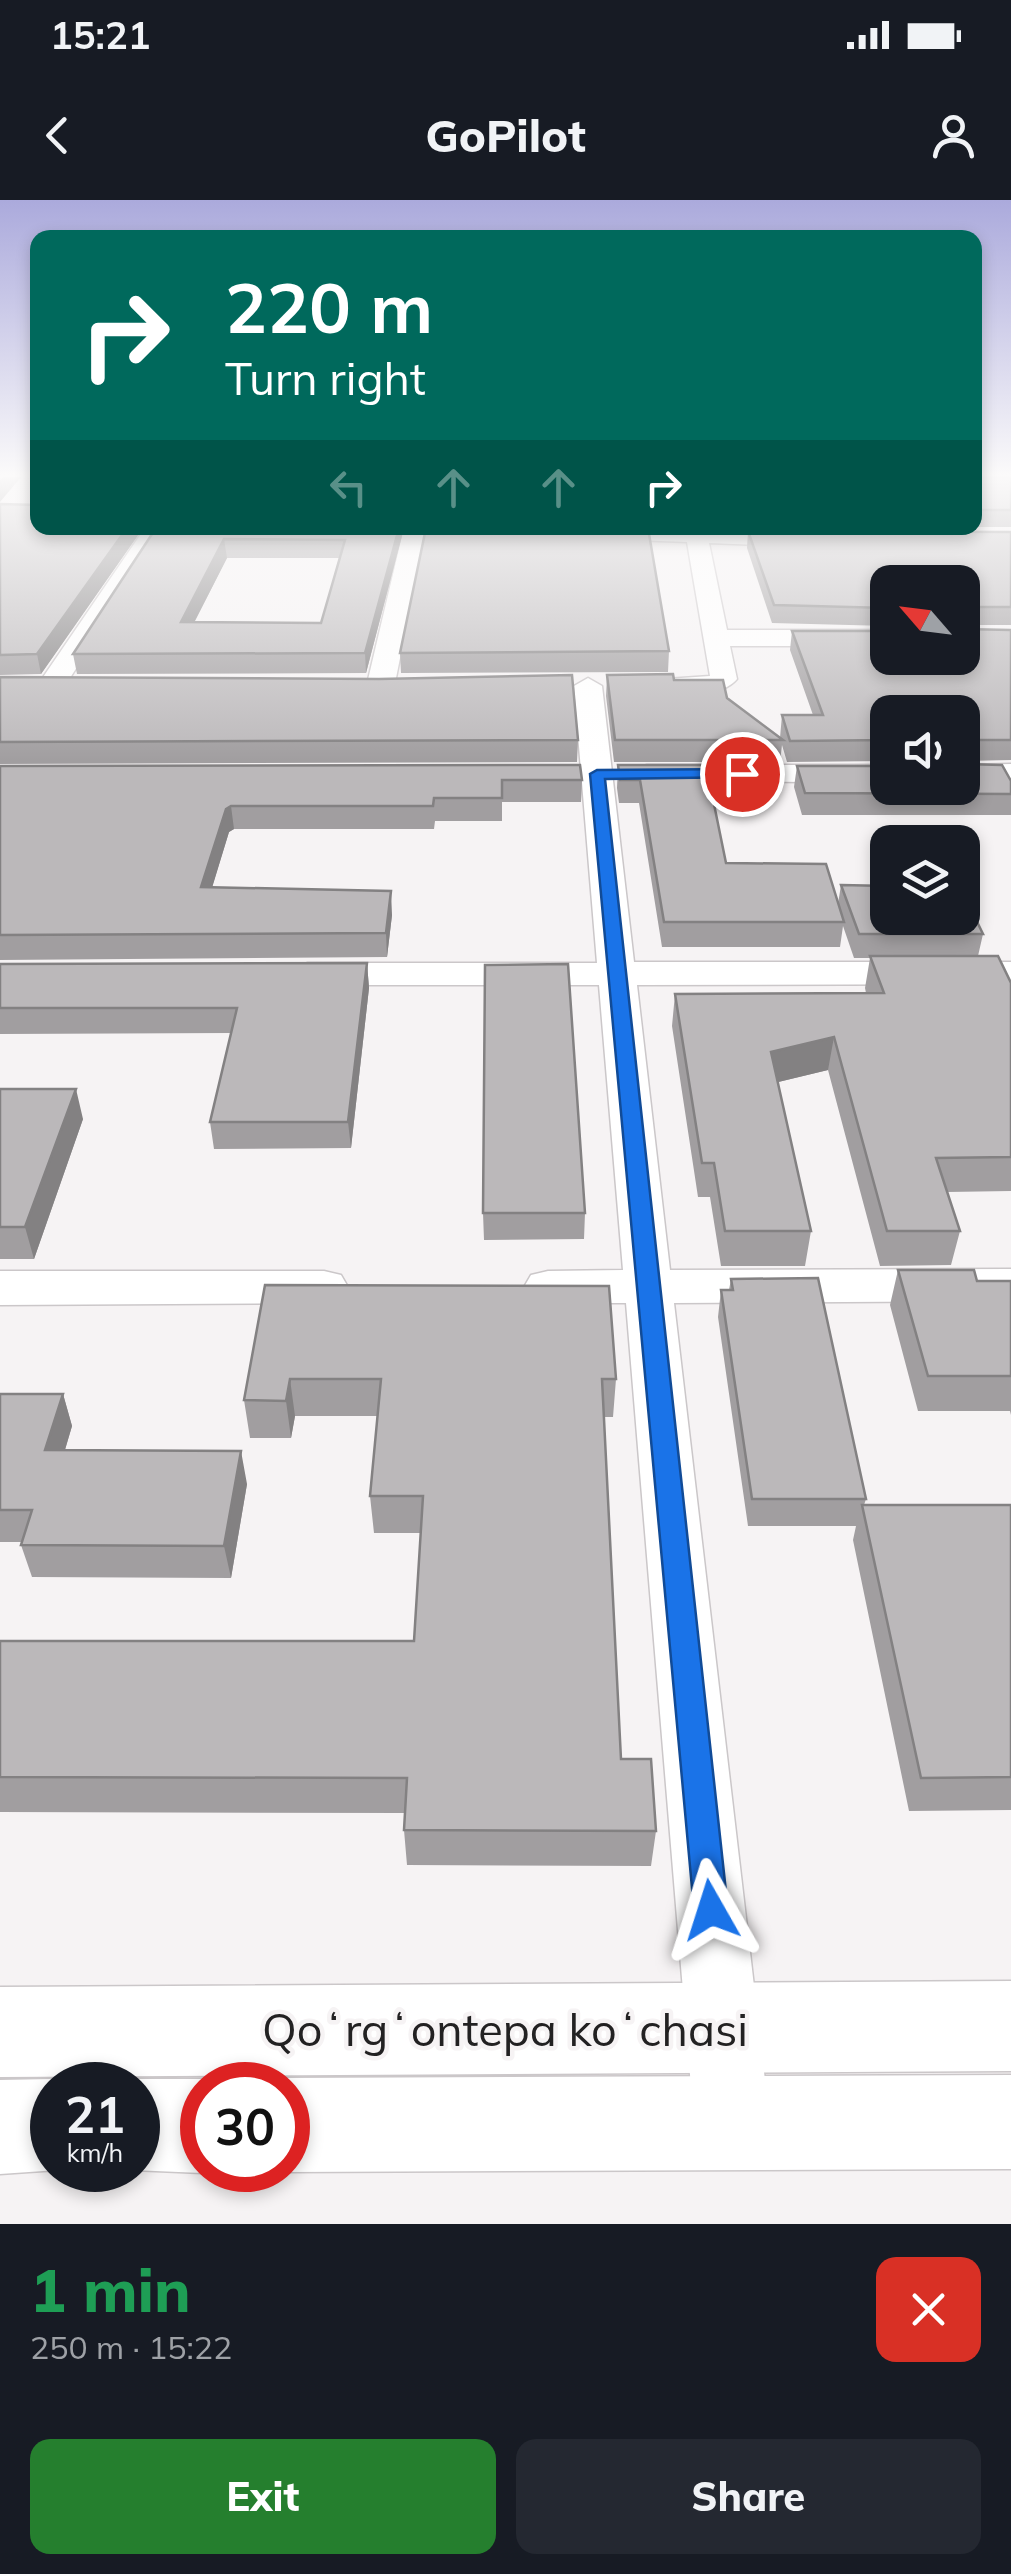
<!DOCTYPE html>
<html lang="en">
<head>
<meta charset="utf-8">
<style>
  body { margin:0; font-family:Mulish,sans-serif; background:#242831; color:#f1f3f6; height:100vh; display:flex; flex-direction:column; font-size:38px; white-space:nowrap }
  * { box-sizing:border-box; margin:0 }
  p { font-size:32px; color:#9ea1a6 }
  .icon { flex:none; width:55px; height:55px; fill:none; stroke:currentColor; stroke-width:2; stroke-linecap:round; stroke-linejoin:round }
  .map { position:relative; height:2024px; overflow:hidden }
  .drawer { display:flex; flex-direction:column; background:#171b24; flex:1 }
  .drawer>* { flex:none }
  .top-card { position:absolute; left:30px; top:30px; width:952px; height:305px; border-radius:20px; box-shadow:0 5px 15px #0003; background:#00695c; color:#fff; overflow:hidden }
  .needle { width:65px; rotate:298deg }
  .buttons { position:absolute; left:870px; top:365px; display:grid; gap:20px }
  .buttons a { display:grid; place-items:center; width:110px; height:110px; border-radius:20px; background:#171b24; box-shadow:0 5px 15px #0003; font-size:50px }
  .speed { position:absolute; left:30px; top:1862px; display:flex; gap:20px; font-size:50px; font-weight:700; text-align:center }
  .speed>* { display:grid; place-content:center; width:130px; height:130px; border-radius:50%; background:#171b24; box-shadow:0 5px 15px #0003; line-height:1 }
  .speed small { font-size:25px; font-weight:400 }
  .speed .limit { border:15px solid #d22; background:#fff; color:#111 }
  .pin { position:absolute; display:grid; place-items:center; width:85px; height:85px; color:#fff; margin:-42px; border:5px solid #fff; border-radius:50%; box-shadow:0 2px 10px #0007 }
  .me { position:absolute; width:110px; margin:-55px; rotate:354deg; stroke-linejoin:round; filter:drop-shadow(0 0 8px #0008) }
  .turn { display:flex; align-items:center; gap:35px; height:210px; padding:0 30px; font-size:45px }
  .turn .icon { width:130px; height:130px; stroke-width:2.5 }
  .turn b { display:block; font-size:70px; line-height:85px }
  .lanes { display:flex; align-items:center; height:95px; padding:0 30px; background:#0003; justify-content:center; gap:50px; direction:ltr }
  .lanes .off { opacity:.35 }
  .round { display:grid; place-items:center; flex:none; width:105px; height:105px; border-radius:20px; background:#242831 }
  .headline { display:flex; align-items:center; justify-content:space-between; height:170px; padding:0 30px }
  h1 { font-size:60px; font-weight:800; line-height:75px; color:#1e9e55 }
  .button { display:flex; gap:20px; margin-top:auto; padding:20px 30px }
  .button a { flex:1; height:115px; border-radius:20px; background:#257f2e; color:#fff; font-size:40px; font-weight:800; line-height:115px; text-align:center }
  .button a+a { background:#242831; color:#f1f3f6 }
  .status { display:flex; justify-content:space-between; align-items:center; height:70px; padding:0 50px; background:#171b24; direction:ltr }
  .status svg { height:28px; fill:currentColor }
  header { display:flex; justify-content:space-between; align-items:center; height:130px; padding:0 30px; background:#171b24; font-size:45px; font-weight:800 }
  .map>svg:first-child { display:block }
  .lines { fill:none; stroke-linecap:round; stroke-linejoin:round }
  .minor-casing { stroke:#cbc7c9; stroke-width:3 }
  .secondary-casing { stroke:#cbc7c9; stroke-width:3 }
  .minor { fill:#fff; fill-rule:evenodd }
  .secondary { fill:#fff; fill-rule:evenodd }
  .wall { fill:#a19ea0; fill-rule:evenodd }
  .shaded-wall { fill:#838182 }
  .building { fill:#bbb8ba; stroke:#838182; stroke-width:2.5; fill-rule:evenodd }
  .route { fill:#1a73e8; stroke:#114b97; stroke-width:2.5 }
  .labels { text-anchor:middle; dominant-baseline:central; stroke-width:9; stroke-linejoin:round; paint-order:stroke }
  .near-street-label { font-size:45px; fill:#222122; stroke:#f6f3f4 }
</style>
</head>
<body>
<div class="status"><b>15:21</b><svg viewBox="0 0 49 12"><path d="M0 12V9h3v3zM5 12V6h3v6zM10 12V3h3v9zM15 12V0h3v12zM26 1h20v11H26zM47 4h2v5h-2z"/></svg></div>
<header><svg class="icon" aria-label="back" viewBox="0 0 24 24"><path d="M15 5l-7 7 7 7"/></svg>GoPilot<svg class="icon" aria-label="person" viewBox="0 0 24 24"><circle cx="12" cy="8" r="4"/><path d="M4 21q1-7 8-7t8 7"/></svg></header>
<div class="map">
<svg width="1011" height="2024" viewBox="0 0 1011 2024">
  <rect width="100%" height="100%" fill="#f6f3f4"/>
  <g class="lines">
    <defs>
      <path id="minor" d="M145,328h21l-105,164h-20l-4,-6z
        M404,328h22l-32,160 -14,8 -14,-8z
        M460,328h245l111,7 3,5 -3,5 -8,2 -99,-4 18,87h161v16h-158l7,33c-16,19 -61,19 -85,13l-4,-6 4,-6 58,-4 -23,-134 -216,-8z
        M588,478l14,8 32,276h377v22l-374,1 33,285 341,-1v32l-337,2 96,820 -11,27 -27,11 -27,-11 -11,-27 -68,-820h-78l-17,-4 -7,-12 7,-12 17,-4 75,-1 -24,-285h-291l-13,-3 -5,-8 5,-8 13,-3h289l-23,-277z
        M1011,564v18l-49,1v-18z
        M647,565h241v18l-252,-3 -4,-6 4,-6z
        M0,1071h324l17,4 7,12 -7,12 -17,4 -324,2z"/>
      <path id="secondary" d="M1011,1781v90l-1011,6v-90z
        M1011,1875v94l-723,3 -4,-2h4v-85h-16l16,-7z
        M52,1879l14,6h-14v85h6l-58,4v-94z
        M138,1879h64l14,6h-14v85h6l-6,3 -70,-3h6v-85h-14z"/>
    </defs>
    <use href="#minor" class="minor-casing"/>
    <use href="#secondary" class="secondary-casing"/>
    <use href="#minor" class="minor"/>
    <use href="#secondary" class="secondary"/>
  </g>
  <path class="wall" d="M975,277h36v50h-36z
    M0,304l38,24h105l-102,146 -41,1z
    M156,328h248l-38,145 -289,1 -4,-20zM227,358h112l-18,65h-127z
    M748,331l263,1v93h-48v4l48,1v130l-47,1v3l47,17v34h-209l-8,-28 3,-21 165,22 -74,-76v49l-101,1 -5,-17 -2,17h-166l-8,-66 1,-21 67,5 53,18 53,40 2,-23h31l-23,-65 2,-19 170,27 -74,-76v44l-116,-3 -25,-75z
    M669,451l-1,21 -267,1 -1,-20z
    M0,477l578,63 -1,22 -577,2z
    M618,565h88l20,98 112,41 3,-19 142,49 -5,22 33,27v208l-64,1 13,39 -9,34 -71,1 -52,-196 -50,12 33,149 -6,35h-84l-11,-69h-12l-26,-171 3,-32 191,-1 -1,-5 5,-30h-16l-11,-32 -3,21h-178l-23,-144h-20l-2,-15z
    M0,566l582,14 -1,22h-79v19h-67l-1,8h-200l-5,3 -17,55 180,28 -5,42 -387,3z
    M367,763l2,25 -18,160 -137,1 -4,-27 21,-89 -231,1v-70z
    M0,889l83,30 -49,140h-34z
    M483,1013h102l-1,26 -100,1z
    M898,1070l79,11h34v134l-1,-4h-92l-28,-106z
    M731,1079l135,220 -2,6h147v305l-102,1 -56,-271 3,-14h-108l-30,-209 3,-27h8z
    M265,1085l351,94 -3,38h-9l17,342 35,72 -5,35 -244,-1 -3,-35 1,-17 -405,-1v-171h414l7,-108h-47l-4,-37 7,-80h-82l-4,22h-41l-6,-38z
    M0,1194h63l9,32 -7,24 182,34 -16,94 -199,-1 -11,-32 1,-3h-22z"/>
  <path class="shaded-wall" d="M3,277h18l-21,25v-22z
    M127,328h16l-102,146 -4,-20z
    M399,328h5l-38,145 -1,-20z
    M224,339l3,19 -43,84 -3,-20z
    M231,606l3,23 -5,3 -24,79 -4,-24 25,-78z
    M391,691l1,24 -5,42 -1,-24z
    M367,763l2,25 -18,160 -3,-26z
    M834,837l-6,33 -62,15 5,-33z
    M76,889l7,30 -49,140 -9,-32z
    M290,1179l5,37 -4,22 -5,-37z
    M63,1194l9,32 -17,57 -10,-33z
    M241,1251l6,33 -16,94 -7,-32z"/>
  <path class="building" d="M975,277h36v33h-36z
    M0,304l38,1v23h89l-90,126 -37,1z
    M156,328h243l-34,125 -292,1zM224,339l121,1 -24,83 -140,-1z
    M426,328h222l21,123 -269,2z
    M748,331l263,1v75h-45l-4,3v-28h-74v26l-114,-3z
    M962,419l1,10 48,1v110h-45l-3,4 1,20 38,1 9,16v13l-206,-1 -8,-27h91v22h74v-76h-74v28l-98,1 -8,-26h41l-31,-84h96v27h74z
    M673,474l1,6h49l4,18 56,42h-168l-8,-65z
    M572,475l6,65 -578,2v-65l379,2z
    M580,565l2,15h-80v18h-68l-1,8h-202l-5,3 -25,78 190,4 -5,42 -386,2v-169z
    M618,565h88l20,98 100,1 18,58h-180l-24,-142h-20z
    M841,685l47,1v32h74v-27l21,43h-124z
    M870,756h128l13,27v174l-75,1 24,73h-73l-53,-194 -63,15 40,179h-86l-11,-68h-12l-27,-169 209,-1z
    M367,763l-19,159h-138l27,-114h-237v-44z
    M568,764l17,249h-102l2,-248z
    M0,889h76l-51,138h-25z
    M898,1070h76l3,11h34v95h-83z
    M818,1078l48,221h-114l-31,-209h12l-2,-11z
    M265,1085l344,1 7,93h-14l19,380h30l5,72 -252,-1 3,-52 -407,-1v-136h414l9,-145h-53l11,-117h-91l-4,22 -42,-1z
    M0,1194h63l-18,56 196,1 -17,95 -203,-1 11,-35h-32z
    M862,1305h149v272l-90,1z"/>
  <linearGradient id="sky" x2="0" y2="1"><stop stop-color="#abaadc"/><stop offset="0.49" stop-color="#fbfafa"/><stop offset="1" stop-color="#fbfafa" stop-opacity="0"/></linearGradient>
  <rect width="1011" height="561" fill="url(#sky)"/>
  <path class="route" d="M742,569l6,2v6l-143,2 123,1131 -5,13 -12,5 -12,-5 -5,-13 -104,-1136 7,-4z"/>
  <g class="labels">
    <g class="near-street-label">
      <text x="505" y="1829">Qoʻrgʻontepa koʻchasi</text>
    </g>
  </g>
</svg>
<div class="buttons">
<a><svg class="needle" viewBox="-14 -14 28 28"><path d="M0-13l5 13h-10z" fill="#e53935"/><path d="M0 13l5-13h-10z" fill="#9ea1a6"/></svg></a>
<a><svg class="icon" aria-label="sound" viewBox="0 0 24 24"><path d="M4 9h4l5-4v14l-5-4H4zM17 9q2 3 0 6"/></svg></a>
<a><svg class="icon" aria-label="layers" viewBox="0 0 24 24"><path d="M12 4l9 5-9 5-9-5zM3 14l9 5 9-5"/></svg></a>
</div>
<div class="speed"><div>21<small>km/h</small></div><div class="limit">30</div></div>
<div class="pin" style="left:742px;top:574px;background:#d93025"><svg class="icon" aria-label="arrive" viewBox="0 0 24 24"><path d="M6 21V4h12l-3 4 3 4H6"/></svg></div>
<svg class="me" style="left:711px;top:1710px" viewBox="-20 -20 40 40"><path d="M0-17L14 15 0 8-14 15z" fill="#1a73e8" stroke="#fff" stroke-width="4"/></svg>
<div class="top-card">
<div class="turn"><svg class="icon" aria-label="right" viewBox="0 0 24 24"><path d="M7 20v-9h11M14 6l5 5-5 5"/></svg><div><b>220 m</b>Turn right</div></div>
<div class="lanes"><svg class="icon off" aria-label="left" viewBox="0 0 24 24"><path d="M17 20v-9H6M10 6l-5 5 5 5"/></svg><svg class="icon off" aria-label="ahead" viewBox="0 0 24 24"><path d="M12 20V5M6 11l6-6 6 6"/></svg><svg class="icon off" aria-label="ahead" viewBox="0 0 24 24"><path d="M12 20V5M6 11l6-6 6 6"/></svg><svg class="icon" aria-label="right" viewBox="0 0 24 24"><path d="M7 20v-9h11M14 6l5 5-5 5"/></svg></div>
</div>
</div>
<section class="drawer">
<div class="headline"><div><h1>1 min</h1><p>250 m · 15:22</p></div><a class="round" style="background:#d93025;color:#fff"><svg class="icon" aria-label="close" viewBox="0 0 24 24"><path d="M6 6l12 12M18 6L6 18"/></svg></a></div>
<div class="button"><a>Exit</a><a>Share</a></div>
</section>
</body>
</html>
